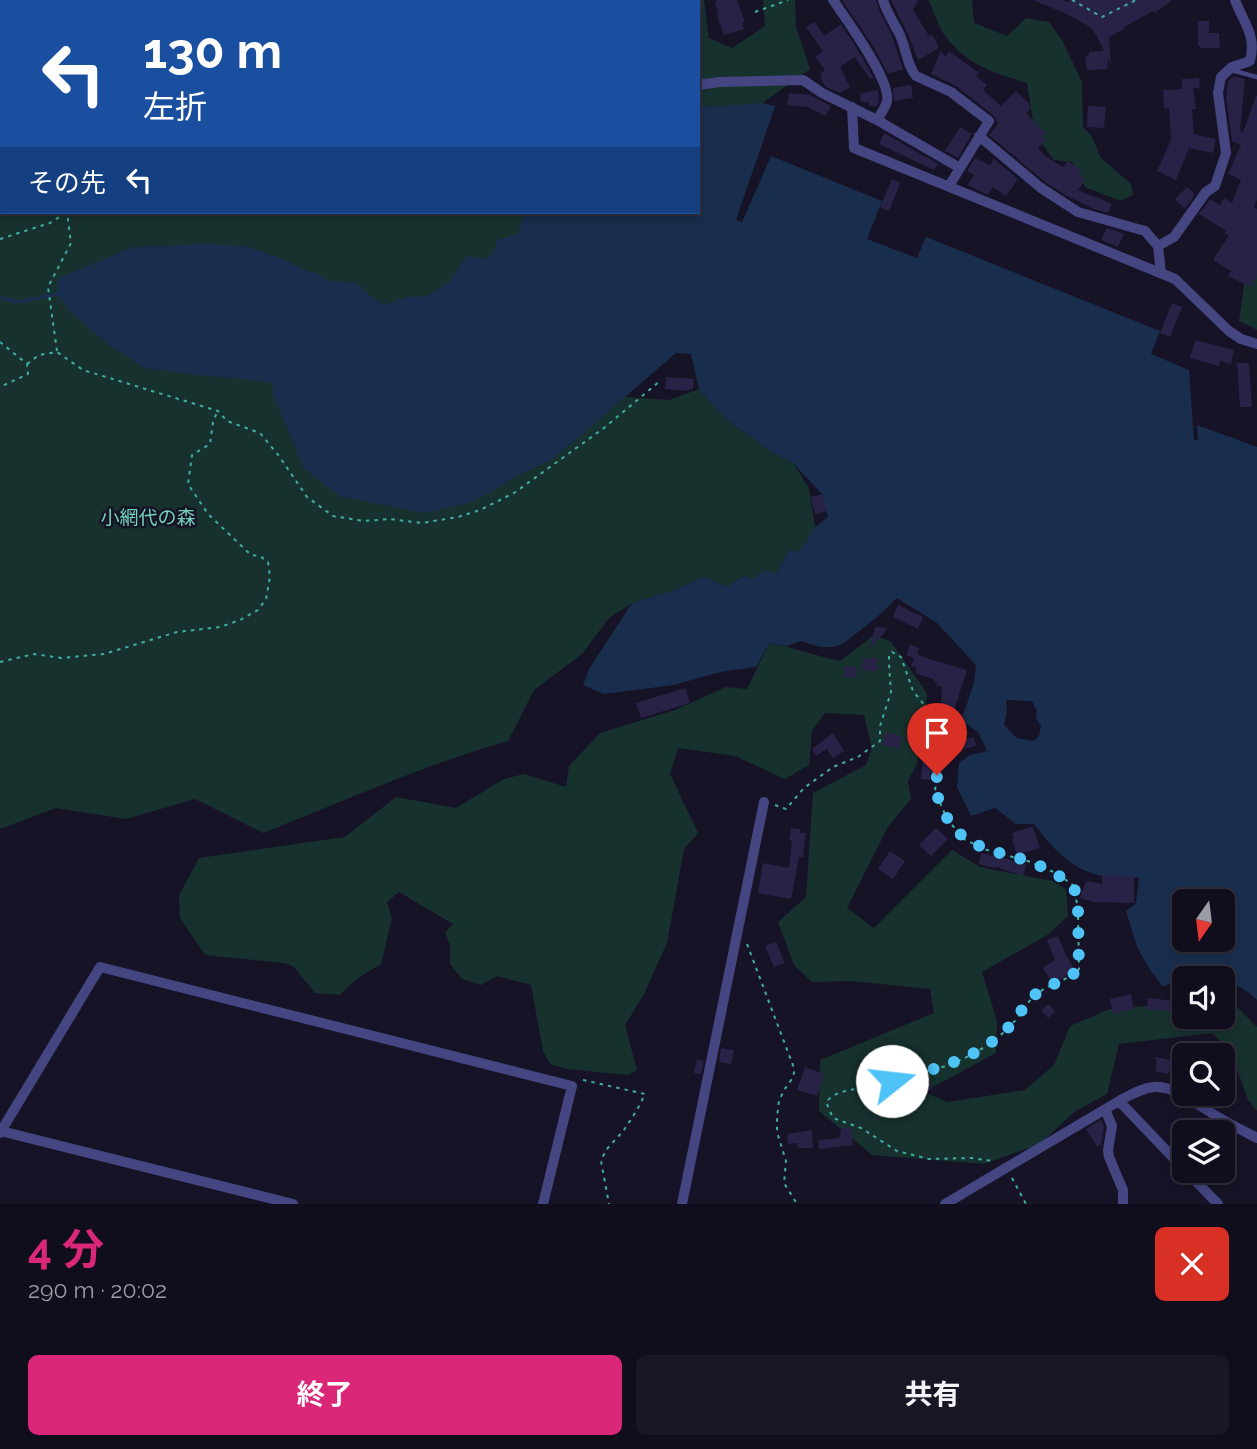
<!DOCTYPE html>
<html lang="ja">
<head>
<meta charset="utf-8">
<style>
  body { margin:0; font-family:Raleway,"Noto Sans JP",sans-serif; background:#191726; color:#f1f3f6; height:100vh; display:flex; flex-direction:column; font-size:26px; white-space:nowrap }
  * { box-sizing:border-box; margin:0 }
  p { font-size:23px; color:#9c9ca4 }
  .icon { flex:none; width:38px; height:38px; fill:none; stroke:currentColor; stroke-width:2; stroke-linecap:round; stroke-linejoin:round }
  .map { position:relative; height:1204px; overflow:hidden }
  .details { display:flex; flex-direction:column; background:#100e1d; flex:1 }
  .details>* { flex:none }
  .banner { position:absolute; left:0px; top:0px; width:700px; height:214px; box-shadow:0 4px 10px #0003,0 0 0 2px #302e3b; background:#1a4fa0; color:#fff; overflow:hidden }
  .needle { width:46px; rotate:194deg }
  .buttons { position:absolute; left:1172px; top:889px; display:grid; gap:14px }
  .buttons a { display:grid; place-items:center; width:63px; height:63px; border-radius:10px; background:#100e1d; box-shadow:0 4px 10px #0003,0 0 0 2px #302e3b; font-size:35px }
  .pin { position:absolute; display:grid; place-items:center; width:60px; height:60px; color:#fff; margin:-72px -30px; border-radius:50% 50% 50% 0; rotate:-45deg; box-shadow:0 0 7px #0007 }
  .pin .icon { rotate:45deg }
  .me { position:absolute; width:77px; margin:-38px; rotate:74deg; stroke-linejoin:round; filter:drop-shadow(0 0 5px #0008) }
  .turn { display:flex; align-items:center; gap:24px; height:147px; padding:0 28px; font-size:32px }
  .turn .icon { width:91px; height:91px; stroke-width:2.5 }
  .turn b { display:block; font-size:49px; line-height:60px }
  .then { display:flex; align-items:center; height:66px; padding:0 28px; background:#0003; gap:14px; font-size:26px }
  .round { display:grid; place-items:center; flex:none; width:74px; height:74px; border-radius:10px; background:#191726 }
  .head { display:flex; align-items:center; justify-content:space-between; height:119px; padding:0 28px }
  h1 { font-size:42px; font-weight:700; line-height:52px; color:#db2777 }
  .cta { display:flex; gap:14px; margin-top:auto; padding:14px 28px }
  .cta a { flex:1; height:80px; border-radius:10px; background:#db2777; color:#fff; font-size:28px; font-weight:700; line-height:80px; text-align:center }
  .cta a+a { background:#191726; color:#f1f3f6 }
  .map>svg:first-child { display:block }
  .green { fill:#17312f }
  .water { fill:#182e4c; fill-rule:evenodd }
  .lines { fill:none; stroke-linecap:round; stroke-linejoin:round }
  .stream { stroke:#182e4c; stroke-width:3.5 }
  .building { fill:#282246 }
  .path { stroke:#40ada2; stroke-width:2; stroke-dasharray:3.5 5; stroke-linecap:butt }
  .service { stroke:#444581; stroke-width:4.5 }
  .minor { stroke:#444581; stroke-width:10 }
  .route { stroke:#4fc3f7; stroke-width:12; stroke-dasharray:0 21.6 }
  .labels { text-anchor:middle; dominant-baseline:central; stroke-width:5; stroke-linejoin:round; paint-order:stroke }
  .park-label { font-size:19px; fill:#72d3b7; stroke:#161327 }
</style>
</head>
<body>
<div class="map">
<svg width="1257" height="1204" viewBox="0 0 1257 1204">
  <rect width="100%" height="100%" fill="#161327"/>
  <path class="green" d="M37,0h213l-8,2h-205z
    M297,0h407l5,38 23,10 33,-22 -2,-26h32l1,27 14,42 -95,68h-17v-135h-401z
    M928,0h44l2,23 33,13 19,-18 23,4 13,18 20,42 1,45 9,10 9,21 30,26 2,11 -13,6 -35,-14 -13,-25 -18,-2 -19,-26 -8,-51c-34,-11 -59,-17 -82,-47 -7,-10 -11,-25 -17,-36z
    M0,170l2,3v39h520l1,3 3,-3 100,185 43,3 30,-11 26,29 45,33 23,12 16,25 6,39 -15,25 -12,-1 -12,23 -23,6 -8,-5 -18,12 -23,-10 -32,14 -40,12 -23,15 -27,36 -48,36 -26,51c-84,24 -164,60 -245,92l-68,-34 -69,20 -70,-11 -56,21z
    M1257,258v72l-18,-9 5,-36z
    M874,635l17,7 36,51 -1,26 -8,26v16l-10,20 3,18 -23,28 -41,81 27,20 78,-78 28,17 72,14 14,8 2,27 -19,18 -67,38 15,49 -1,32 -72,39 24,10 77,-12 29,-25 16,-39 40,-17 75,-6v14h38v-14l9,-1 25,25v84l-9,-11 -17,-48 -19,-19 -93,11 -12,50 -33,18 -34,32 -56,20 -112,-9 -53,-44 1,-51 114,-47 -4,-24 -78,-8 -40,1 -18,-17 -16,-43 28,-25 7,-104 53,-28 6,-17 -8,-33 -39,-2 -13,18 -3,34 -24,14 -50,-23 -57,-8 -8,26 28,59 -14,16 -17,94 -24,53 -18,29 12,45 -9,5 -62,-6 -16,-5 -7,-13 -12,-66 -34,-9 -16,9 -19,-6 -12,-15v-19l-5,-12 8,-9 -54,-32 -12,10 5,16 -11,46 -23,14 -18,17 -25,-2 -21,-26 -10,-4 -79,-8 -25,-37 -1,-23 20,-37 146,-21 51,-40 60,11 48,-29 20,-5 42,13 3,-21 31,-33 75,-23 51,-23 21,2 22,-46c24,4 47,13 71,18z"/>
  <path class="water" d="M763,103l12,3 -39,114 6,2 29,-66 111,45 -15,38 50,19 9,-21 234,94 -9,23 38,16 5,70h4l-1,-15 60,22v553l-9,-8 -28,-16 -34,-2 -23,13 -12,-16 -13,-22 -12,-38 10,-8 3,-25c-15,-1 -32,0 -45,-4 -26,-8 -45,-30 -60,-50h-18l-21,-16 -24,8 -14,-29 2,-24 11,-8 17,-4 -9,-19 -17,-11 13,-38 2,-18 -39,-42 -40,-25 -21,20 -32,25 -10,4h-14l-20,-6 -13,5 -18,-3 -13,24 -36,5 -46,13 -54,7 -16,2 -21,-9 6,-16 43,-66 40,-12 32,-14 23,10 18,-12 8,5 11,-10 12,4 12,-23h12l15,-24 13,-10 -6,-23 -29,-31 -23,-12 -45,-33 -26,-29 -8,-35 -15,-1 -123,106 -38,18 -22,14 -25,12 -43,10 -86,-17 -35,-28 -31,-74v-11l-27,-4 -49,-4 -53,-7 -43,-29 -33,-30 -11,-15 1,-16 76,-31 76,-3 36,2 37,13 21,11 16,4 7,7 30,2 13,13 15,9 22,-8 21,-1 22,-15 17,-25 19,3 8,-7 3,-12 21,-6 5,-18 3,-4h172v-107l14,2zM1006,700l26,1 5,10 -1,7 5,8 -2,10 -5,5 -17,-3 -13,-13 3,-14zM1185,901h38v39h-38z"/>
  <g class="lines">
    <path class="stream" d="M0,298l19,4 38,-8"/>
  </g>
  <path class="building" d="M716,0h21l8,22 -3,1 2,6 -20,6 -7,-19 1,-4 -3,-9 2,-1z
    M842,0h34l4,12 12,24 11,33 -15,5 -15,-28z
    M891,0h27l-5,10 16,26 3,-2 7,14 -21,12 -11,-28z
    M1033,0h29l7,2 2,-2h101l-17,13 -2,-2 -29,16 1,2 -16,8 2,27 -3,-5 -1,10 -20,1 -2,-14 4,-1v-3l15,-1 -7,-15 -7,-9 -21,-12z
    M833,13l8,12 10,14 9,15 14,24 -4,1 -15,-22 -15,10 10,20 -10,6 -14,-6 -6,-9 2,-1 -2,-3 5,-4 -10,-13 8,-6 -17,-24 9,-5 9,14 17,-12z
    M1198,21h11v12h10l1,15h-20v-2h-2z
    M941,50l4,7 4,-6 30,22 -3,3 11,9 -4,5 18,16 15,-15 14,14 -1,2 2,1 -5,5 19,20 -3,3 4,4 -8,8 7,8 18,11 5,-6 13,10 -2,4 6,5 -7,10 18,8 1,-1 15,7 -4,9 -14,-4 -27,-13 -22,-14 -56,-47 9,-11 -4,-8 -38,-30 -25,-12z
    M1234,76l11,3 -5,52 3,1 13,-36h1v103l-3,8 3,2v65l-6,13 -23,-11 3,-5 -18,-11 16,-25 -4,-1 1,-3 -27,-17 11,-15 10,6 4,-7 8,5 9,-23 -13,-6 13,-29 -9,-4 -6,-43 2,-17z
    M1199,78l1,10h-7l3,21h-4l2,25 22,5 -3,14 -24,-5 -13,32 -19,-9 14,-31 -2,-32 -5,1 -1,-19 19,-1v-10z
    M911,85l2,13 -19,3 -1,-13z
    M878,90l1,10 -2,6h-8v-4h-8l-1,-9z
    M789,93l21,2 21,11 -6,10 -18,-9 -20,-2z
    M1088,106l18,1 -2,21 -17,-1z
    M960,127l12,7 -14,24 -13,-7z
    M884,133l54,31 -4,6 -55,-26z
    M975,158l15,7 4,-6 24,20 -12,17 -13,-9 -5,8 -20,-10 6,-10 -7,-4z
    M892,179l8,4 -11,28 -9,-4z
    M1187,187l8,7 -10,15 -10,-10z
    M1107,228l17,6 -6,13 -17,-7z
    M1172,303l10,4 -12,30 -10,-4z
    M1195,340l39,10 -3,14 -11,-3 -1,5 -29,-8z
    M1237,363h12l3,44h-12z
    M666,377l28,2 -1,10h-4v2l-24,-2z
    M823,494l4,17 -12,3 -4,-17z
    M898,605l25,12 -5,12 -25,-12z
    M875,627l13,1 -18,21z
    M910,644l9,4 -2,6 12,5 38,11 -11,34 -3,20 -14,-1 3,-36 -6,-2 1,-3 -3,-1v-2l-19,-6 2,-5 -6,-2 3,-8 -8,-3z
    M877,658l1,13h-15v-12z
    M845,666l12,1 -1,10h-12z
    M685,688l5,15 -49,15 -5,-15z
    M954,731l10,8 10,-2 2,9 -13,3 -2,3 -15,-10z
    M886,732l16,5 -3,12 -17,-4z
    M833,733l11,18 -11,7 -6,-9 -11,7 -4,-7z
    M924,751l8,1v4l7,1 -2,16h-7v7l-9,-1z
    M1033,826l7,22 -23,7 -5,-16 2,-1 -2,-5z
    M791,828l9,1v4h6l-3,24h-4l-8,42 -33,-6 5,-30 26,5 3,-27 -3,-1z
    M936,828l12,11 -17,17 -12,-11z
    M890,851l15,10 -12,18 -15,-10z
    M981,853l23,5 22,7 -3,11 -27,-9 -1,1 -16,-4z
    M1102,875l32,1v27l-40,-1 -14,-4 6,-17 16,3z
    M1058,936l7,17 10,17 -22,14 -10,-16 12,-8 -8,-20z
    M776,942l9,21 -11,4 -9,-21z
    M1131,994l3,15 -21,5 -3,-15z
    M1148,998l27,3 -1,11 -27,-3z
    M1049,1004l6,8 -7,6 -7,-8z
    M721,1048l13,2 -3,14 -12,-2z
    M1155,1057l21,4v-3l9,-1v29l-8,-2 -1,-13 -5,-3 -3,6 -13,-3 2,-11 -3,-2z
    M697,1059l7,2 -3,13 -7,-1z
    M805,1067l19,7 -7,22 -20,-6z
    M930,1080l2,10 -14,3 2,7 -17,4 -4,-17z
    M1101,1120l3,7 -3,17 -4,3 -11,-18z
    M842,1127l9,2 2,16 -34,4 -1,-9 21,-2z
    M812,1130l1,18h-15l-1,-5 -9,1 -1,-10z"/>
  <g class="lines">
    <path class="path" d="M514,0l1,2
      M1072,0l30,17 34,-17
      M273,2l6,-2
      M755,12l33,-12
      M0,239l50,-16 17,-11
      M0,342l27,22 1,10 -28,13
      M57,351l-9,-64 23,-44 -4,-31
      M27,364l12,-9 18,-3 26,18 135,41 9,10 33,12 19,23 28,41 26,19 31,5 26,-2 32,4 36,-6 22,-7 34,-17 90,-65 56,-47
      M0,662l34,-8 27,4 43,-4 73,-22 43,-5 20,-7 18,-10 8,-11 4,-22 -2,-15 -8,-6 -9,-1 -43,-41 -20,-30 4,-29 18,-11 3,-22 4,-10
      M775,805l11,4 18,-21 29,-21 25,-10 22,-16v-15l11,-34 -2,-28v-9l3,-3 9,5 12,34 29,36 -7,64 12,28 17,20 20,10 47,13 27,12 16,12 4,24 1,59c-11,12 -28,14 -41,24 -10,7 -13,16 -20,24 -15,19 -38,35 -60,44 -15,7 -31,10 -47,14 -12,3 -23,8 -35,11 -18,4 -38,2 -50,16l7,16 28,10 36,23 32,8 42,-1 22,3
      M747,944l47,124v5l-2,6 -8,11 -5,11 -2,16v15l9,29 -2,22 13,21
      M583,1080l62,14 -8,16 -13,20 -18,20 -5,11 8,43
      M1012,1178l14,26"/>
    <path class="service" d="M1231,70l26,7"/>
    <path class="minor" d="M883,0c4,13 11,23 17,35 6,13 7,31 16,41l35,16 38,29 -40,65
      M698,85l22,-3 83,-2 19,13 55,27c3,-5 9,-13 10,-19 4,-21 -41,-82 -54,-101
      M852,107l2,41 321,131 54,52 12,8 16,5
      M877,120l83,48
      M979,136l62,52 37,24 67,19 13,15 3,27
      M1158,246l16,-9 32,-45 9,-6 11,-33 -8,-60 3,-16 11,-10 18,-6c7,-26 -7,-39 -15,-61
      M1119,1101l66,69
      M1105,1109l7,17 -4,24 1,7 14,33v14
      M1,1131l292,73
      M0,1133l100,-166 472,119 -29,118
      M1186,1171l32,33
      M682,1204l82,-402
      M945,1204l174,-103c11,-6 23,-13 35,-14 21,-2 47,20 64,30 13,8 26,14 39,21"/>
  </g>
  <g class="lines">
    <path class="route" d="M892,1081c42,-13 81,-19 114,-51 12,-12 18,-26 31,-37 13,-10 31,-12 42,-24l-1,-59 -4,-24c-14,-10 -28,-18 -43,-24 -35,-12 -69,-12 -87,-50 -7,-15 -9,-20 -7,-37"/>
  </g>
  <g class="labels">
    <g class="park-label">
      <text x="148" y="517">小網代の森</text>
    </g>
  </g>
</svg>
<div class="buttons">
<a><svg class="needle" viewBox="-14 -14 28 28"><path d="M0-13l5 13h-10z" fill="#e53935"/><path d="M0 13l5-13h-10z" fill="#9c9ca4"/></svg></a>
<a><svg class="icon" aria-label="sound" viewBox="0 0 24 24"><path d="M4 9h4l5-4v14l-5-4H4zM17 9q2 3 0 6"/></svg></a>
<a><svg class="icon" aria-label="search" viewBox="0 0 24 24"><circle cx="10" cy="10" r="6"/><path d="M15 15l6 6"/></svg></a>
<a><svg class="icon" aria-label="layers" viewBox="0 0 24 24"><path d="M12 4l9 5-9 5-9-5zM3 14l9 5 9-5"/></svg></a>
</div>
<div class="pin" style="left:937px;top:775px;background:#d93025"><svg class="icon" aria-label="arrive" viewBox="0 0 24 24"><path d="M6 21V4h12l-3 4 3 4H6"/></svg></div>
<svg class="me" style="left:892px;top:1081px" viewBox="-20 -20 40 40"><circle r="19" fill="#fff"/><path d="M0-13L10 11 0 6-10 11z" fill="#4fc3f7"/></svg>
<div class="banner">
<div class="turn"><svg class="icon" aria-label="left" viewBox="0 0 24 24"><path d="M17 20v-9H6M10 6l-5 5 5 5"/></svg><div><b>130 m</b>左折</div></div>
<div class="then">その先<svg class="icon" aria-label="left" viewBox="0 0 24 24"><path d="M17 20v-9H6M10 6l-5 5 5 5"/></svg></div>
</div>
</div>
<section class="details">
<div class="head"><div><h1>4 分</h1><p>290 m · 20:02</p></div><a class="round" style="background:#d93025;color:#fff"><svg class="icon" aria-label="close" viewBox="0 0 24 24"><path d="M6 6l12 12M18 6L6 18"/></svg></a></div>
<div class="cta"><a>終了</a><a>共有</a></div>
</section>
</body>
</html>
